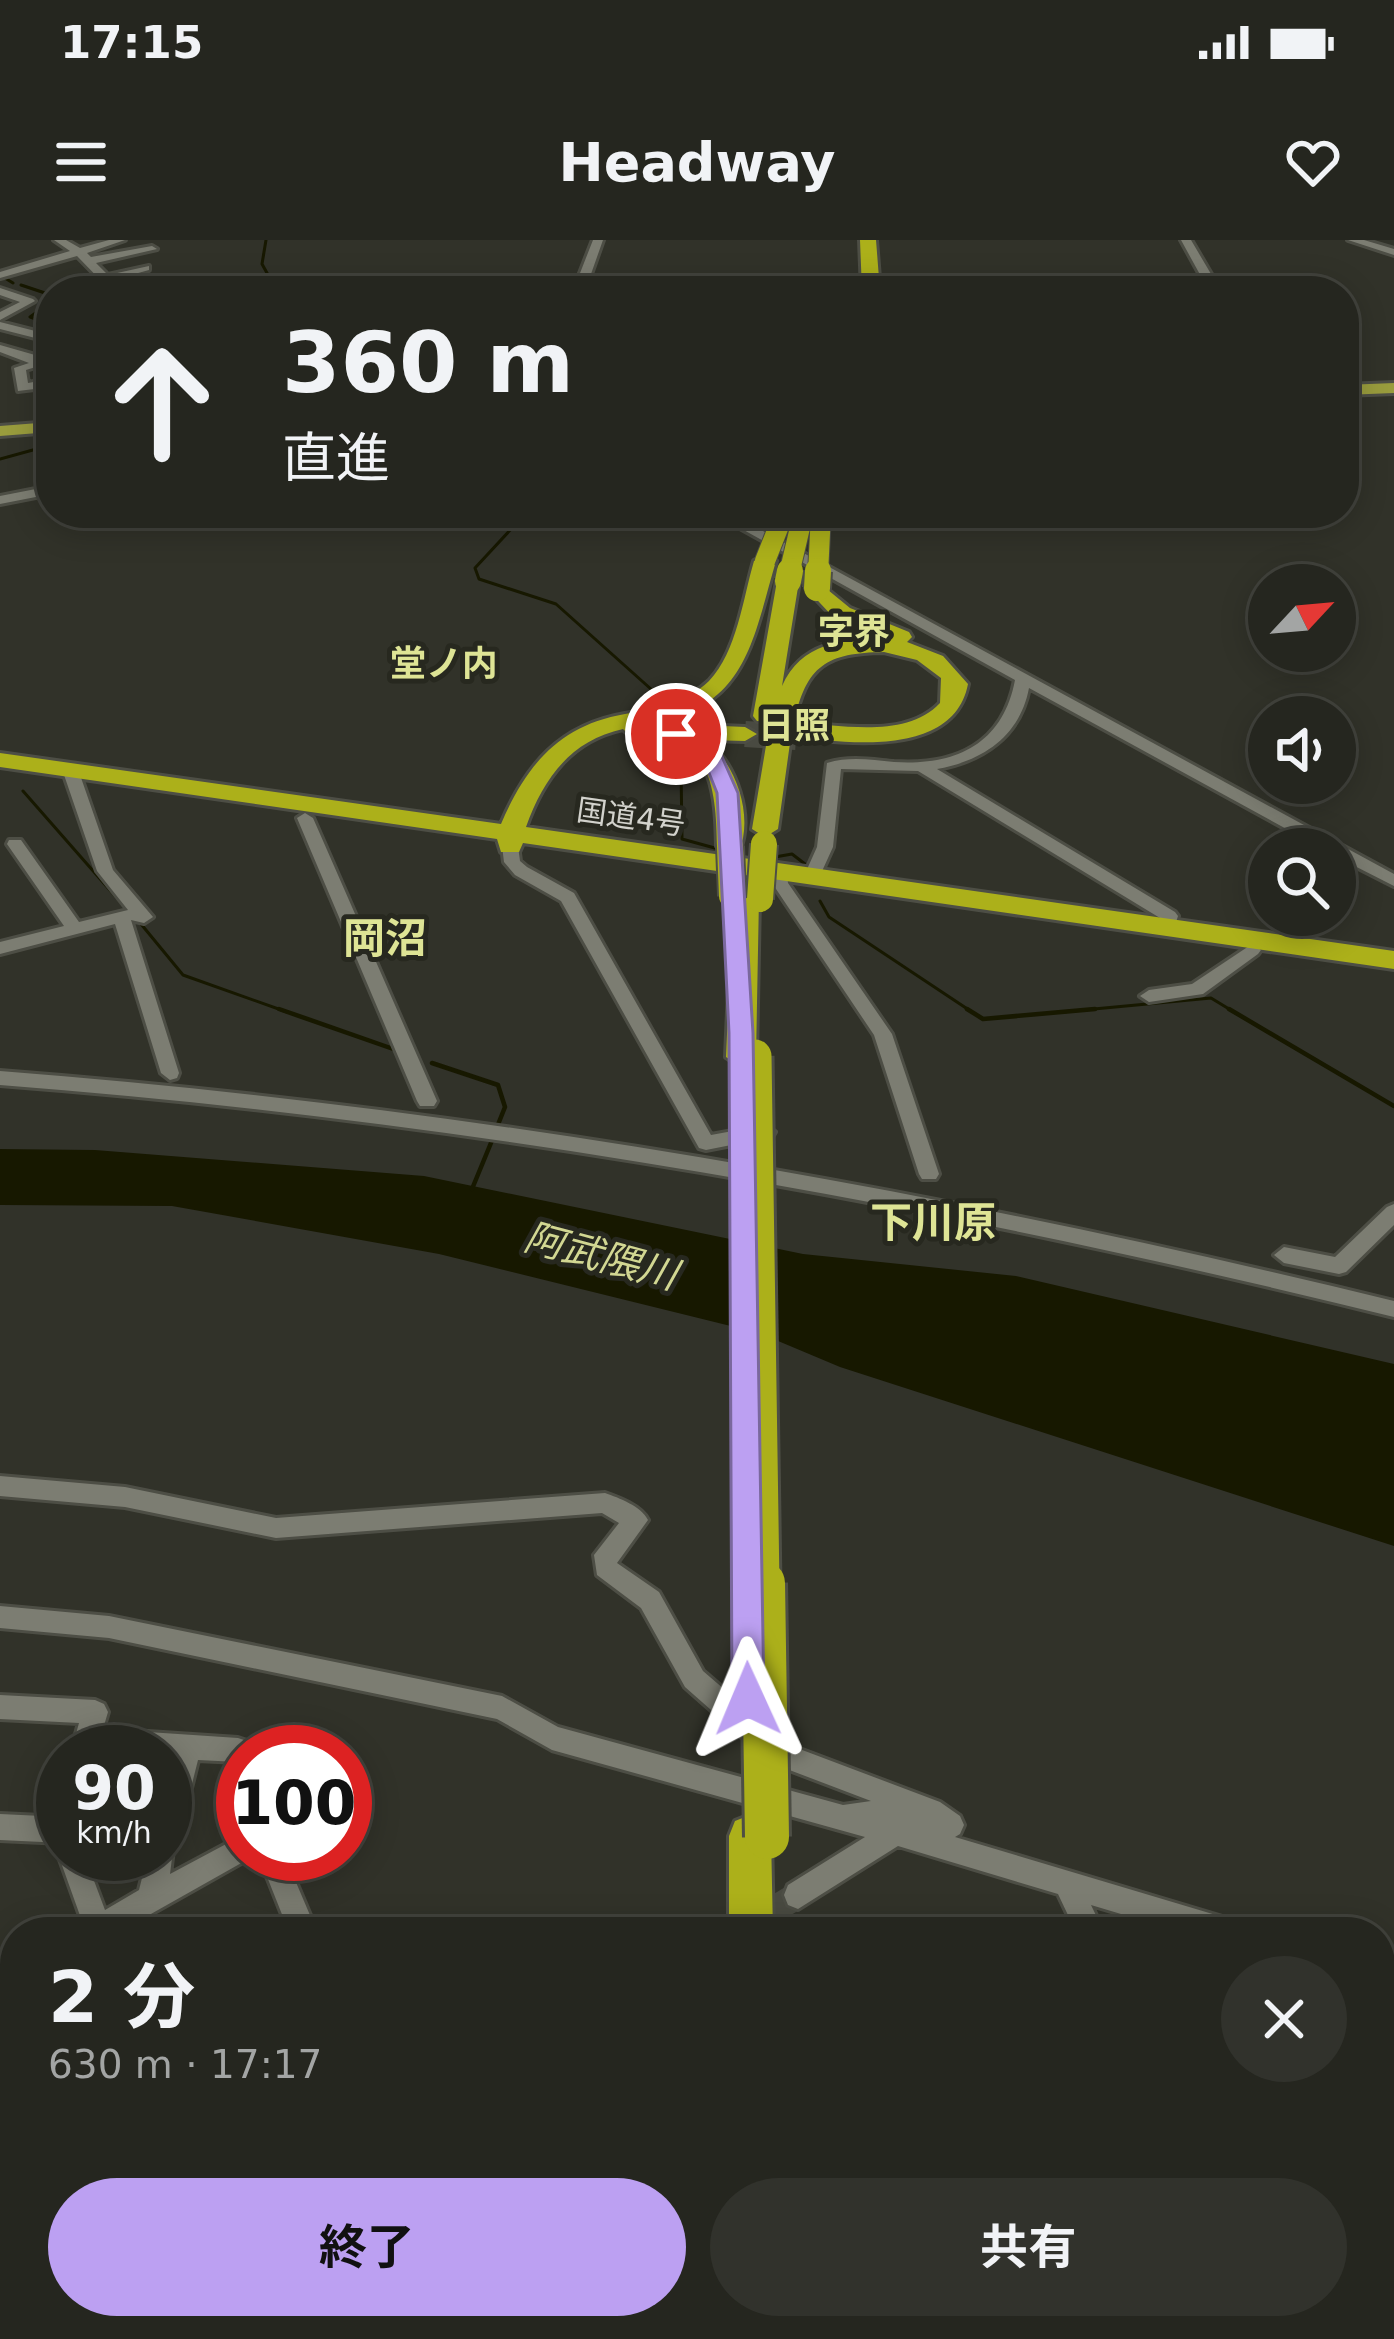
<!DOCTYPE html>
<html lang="ja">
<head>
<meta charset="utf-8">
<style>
  body { margin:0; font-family:"DejaVu Sans","Noto Sans JP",sans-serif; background:#31322c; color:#f1f3f6; height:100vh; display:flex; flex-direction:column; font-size:45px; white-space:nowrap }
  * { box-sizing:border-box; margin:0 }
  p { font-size:39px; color:#a3a5a4 }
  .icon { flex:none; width:66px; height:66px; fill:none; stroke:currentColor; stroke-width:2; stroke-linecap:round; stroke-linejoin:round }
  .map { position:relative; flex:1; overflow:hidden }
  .panel { position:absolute; left:0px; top:1677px; width:1395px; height:423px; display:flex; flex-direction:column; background:#25261f; border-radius:48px 48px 0 0; box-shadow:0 6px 30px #0003,0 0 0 3px #42433d }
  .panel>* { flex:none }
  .hud { position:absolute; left:36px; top:36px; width:1323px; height:252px; border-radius:48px; box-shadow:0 6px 30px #0003,0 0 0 3px #42433d; background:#25261f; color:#f1f3f6; overflow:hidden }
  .needle { width:78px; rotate:64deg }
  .buttons { position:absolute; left:1248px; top:324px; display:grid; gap:24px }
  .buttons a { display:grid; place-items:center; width:108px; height:108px; border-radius:50%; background:#25261f; box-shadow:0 6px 30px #0003,0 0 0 3px #42433d; font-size:60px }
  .speed { position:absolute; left:36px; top:1485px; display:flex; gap:24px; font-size:60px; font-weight:700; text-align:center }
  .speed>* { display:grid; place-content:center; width:156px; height:156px; border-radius:50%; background:#25261f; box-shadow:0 6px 30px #0003,0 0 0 3px #42433d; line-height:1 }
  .speed small { font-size:30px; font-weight:400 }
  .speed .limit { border:18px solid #d22; background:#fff; color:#111 }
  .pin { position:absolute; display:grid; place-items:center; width:102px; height:102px; color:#fff; margin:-51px; border:6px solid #fff; border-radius:50%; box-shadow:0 3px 12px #0007 }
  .me { position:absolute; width:132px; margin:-66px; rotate:359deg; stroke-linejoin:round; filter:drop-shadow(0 0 9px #0008) }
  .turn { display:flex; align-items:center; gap:42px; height:252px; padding:0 48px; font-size:54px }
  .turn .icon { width:156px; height:156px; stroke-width:2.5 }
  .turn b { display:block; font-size:84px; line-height:102px }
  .round { display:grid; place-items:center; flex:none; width:126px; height:126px; border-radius:63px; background:#31322c }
  .head { display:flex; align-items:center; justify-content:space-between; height:204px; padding:0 48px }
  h1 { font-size:72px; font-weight:700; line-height:90px }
  .button { display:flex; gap:24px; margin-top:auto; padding:24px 48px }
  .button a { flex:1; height:138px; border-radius:72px; background:#bca0f2; color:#111; font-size:48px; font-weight:700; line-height:138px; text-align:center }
  .button a+a { background:#31322c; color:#f1f3f6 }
  .status { display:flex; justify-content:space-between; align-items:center; height:84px; padding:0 60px; background:#25261f; direction:ltr }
  .status svg { height:33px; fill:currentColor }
  header { display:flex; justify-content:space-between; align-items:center; height:156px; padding:0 48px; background:#25261f; font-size:54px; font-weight:700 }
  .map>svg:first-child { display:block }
  .water { fill:#171800 }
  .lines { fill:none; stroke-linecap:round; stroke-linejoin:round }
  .stream-far1 { stroke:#171800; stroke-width:3 }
  .stream { stroke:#171800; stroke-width:4.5 }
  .minor-tunnel { stroke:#494a41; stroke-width:27; stroke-dasharray:27 14; stroke-linecap:butt }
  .highway-tunnel { stroke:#494a41; stroke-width:26; stroke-dasharray:26 12; stroke-linecap:butt }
  .minor-casing { stroke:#4d4e45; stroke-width:6 }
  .major-casing { stroke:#4d4e45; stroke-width:6 }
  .highway-casing { stroke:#4d4e45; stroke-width:6 }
  .minor { fill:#7c7d72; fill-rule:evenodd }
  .major { fill:#999c3d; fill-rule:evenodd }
  .highway { fill:#acb01a; fill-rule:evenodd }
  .highway-bridge-far3-casing { stroke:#4d4e45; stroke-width:22; stroke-linecap:butt }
  .highway-bridge-far2-casing { stroke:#4d4e45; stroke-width:30; stroke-linecap:butt }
  .highway-bridge-far1-casing { stroke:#4d4e45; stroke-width:39; stroke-linecap:butt }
  .highway-bridge-casing { stroke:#4d4e45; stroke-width:50; stroke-linecap:butt }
  .highway-bridge-far3 { stroke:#acb01a; stroke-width:20 }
  .highway-bridge-far2 { stroke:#acb01a; stroke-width:26 }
  .highway-bridge-far1 { stroke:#acb01a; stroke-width:33 }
  .highway-bridge { stroke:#acb01a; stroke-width:44 }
  .route { fill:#bca0f2; stroke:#7a689d; stroke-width:3 }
  .labels { text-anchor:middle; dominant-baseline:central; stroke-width:10; stroke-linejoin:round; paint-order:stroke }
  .far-street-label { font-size:30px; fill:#d2d2cc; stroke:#27281f }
  .far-quarter-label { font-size:36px; font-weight:bold; fill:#dee495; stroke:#27281f }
  .water-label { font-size:39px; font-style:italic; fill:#d2d792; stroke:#27281f }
  .quarter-label { font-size:42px; font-weight:bold; fill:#dee495; stroke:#27281f }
</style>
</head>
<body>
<div class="status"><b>17:15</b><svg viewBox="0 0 49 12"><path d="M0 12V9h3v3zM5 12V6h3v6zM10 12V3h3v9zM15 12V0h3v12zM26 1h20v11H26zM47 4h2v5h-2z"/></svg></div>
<header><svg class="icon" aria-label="menu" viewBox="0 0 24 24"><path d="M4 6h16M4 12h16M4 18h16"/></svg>Headway<svg class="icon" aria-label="heart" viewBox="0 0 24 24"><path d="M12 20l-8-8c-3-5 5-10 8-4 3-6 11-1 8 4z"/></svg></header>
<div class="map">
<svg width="1394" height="2099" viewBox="0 0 1394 2099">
  <rect width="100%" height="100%" fill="#313229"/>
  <path class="water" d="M0,909l95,1 329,26 379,78 213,22 378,88v182l-554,-179 -81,-34 -320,-79 -267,-48 -172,-1z"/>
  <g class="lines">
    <path class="stream-far1" d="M266,0l-4,24 15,27
      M1360,0l34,10
      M0,35l13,8
      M21,45l30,10
      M51,62l-21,15 21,7
      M0,219l51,-14
      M526,273l-51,55 4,11 77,25 96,86
      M656,461v5
      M655,498l2,11 24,17 1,73 40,11
      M23,551l107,122
      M775,617l17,-3 13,10
      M820,661l9,16 143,95
      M141,684l42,51 104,37
      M1062,772l149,-14 23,14"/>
    <path class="stream" d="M279,769l120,42
      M967,769l16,10 112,-10
      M1229,769l165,97
      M432,823l66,22 7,22 -8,20
      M472,949l21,-51"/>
    <path class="minor-tunnel" d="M737,1692l61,-37"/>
    <path class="highway-tunnel" d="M745,494l51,3"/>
    <defs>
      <path id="minor" d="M54,0h12l14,8 29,-8h16l-38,13 4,4 61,-11 5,3 -61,14 12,12 41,-9v4l-36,10 10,11h-12l-34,-35 -77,22v-6l70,-21z
        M593,0h10l-18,51h-12z
        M1181,0h10l30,51h-12z
        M1348,0h16l30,9v6z
        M0,48l33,11 2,2 -35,19v-8l20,-10 -20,-7z
        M0,82l51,13v7l-51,-13z
        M0,105l35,10 7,10 -16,5 2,13 23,-4v8l-33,4 -4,-23 15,-5 -29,-11z
        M51,246v8l-51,10v-8z
        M713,273h17l664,361v12l-59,-30v-7h-12l-294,-161c-9,48 -46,73 -92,81l238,143 3,4 -5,16h-12l-1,-14 -242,-147 -77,-2 -8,78 -15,33h-12l-2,-4 13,-29 10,-84c24,-7 44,-3 67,-1 62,4 109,-18 121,-82z
        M70,524l8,5 35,101 40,47 -9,6 -13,-3 48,153 -2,5 -7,2 -9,-7 -46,-149 -115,30v-12l64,-16 -57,-82 2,-4h12l58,82 49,-12 -31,-39 -35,-102z
        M305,573l8,5 124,283 -3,5h-14l-3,-5 -120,-283z
        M510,601l8,5 2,15 7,6 47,26 137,242 54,-10 10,7 -3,5 -66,13 -7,-2 -138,-247 -46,-26 -11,-13 -2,-16z
        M780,627l6,1 2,15 104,151 47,140 -3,5h-14l-3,-5 -45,-139 -102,-152v-11z
        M1252,704l9,6 -3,4 -55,40 -54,8 -9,-6 9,-6 43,-6z
        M0,831c469,36 937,118 1394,230v16c-457,-113 -925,-196 -1394,-232z
        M1394,964v21l-48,47 -7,2 -55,-11 -10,-8 10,-8 51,10 52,-50z
        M0,1236l125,11 151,31 329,-25c14,5 36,13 43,27l-31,43 42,29 44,79 86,74 151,57 20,14 4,9 -4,9 -5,3 271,81 10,4 4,10h-59l-90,-27 13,27h-28l-18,-38 -160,-48 -100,63 -10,-4 -4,-10 4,-10 77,-48 -313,-87 -55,-31 -388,-81 -109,-10v-22l109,10 393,80 56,31 285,78 28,-4 -100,-38 -86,-76 -44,-79 -44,-33 -3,-20 25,-32 -17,-10 -326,25 -151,-31 -125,-11z
        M0,1455l95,5 9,4 4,8 -5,17 135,9 9,3 4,9 -8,2v8l-5,2 -40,-2 -20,80 -5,10 -3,24 73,-39v19h11l-2,3 -133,75h-40l4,-8 -25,-70 4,-9 1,9h21l21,56 34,-20 9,-36h17v-67l7,-29 -7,-1v-5h-94l8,-29 -79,-4z
        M0,1574l63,3v26l-63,-3z
        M258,1614h26l31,73 -2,5h-24z
        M15,1720v29l-15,7v-29z
        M1380,1725l14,5v28l-14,-5z
        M1380,1784c14,8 14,34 14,53 -21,-8 -14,-33 -14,-53z
        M1394,2022v31l-14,5v-31z
        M67,2085h45l-10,14h-45z
        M230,2085h32l2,14h-32z
        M506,2085h32l4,14h-32z
        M561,2085h32l-5,14h-32z
        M1249,2085h55l-5,11 -7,3h-55l5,-11z"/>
      <path id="major" d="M1394,143v10l-50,2v-10z
        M51,182v10l-51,4v-10z"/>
      <path id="highway" d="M860,0h16l4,51h-18z
        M765,315l11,6c-23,78 -29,144 -121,162l90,4 12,7 -12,7 -39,-1c30,24 48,75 33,112l-9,2 -13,-8c-1,-42 -2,-105 -59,-108 -14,-1 -26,1 -35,-9 -52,11 -80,50 -97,98l868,124v18l-871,-126 -4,9h-18l-4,-13 -497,-72v-14l501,71c25,-59 59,-99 124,-110 30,-5 61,-11 84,-33 28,-29 34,-83 45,-120z
        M788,334l11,7 -17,105c19,-43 60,-47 102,-48l-50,-20 -28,-30 11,-7 33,27 59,24 3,5 -5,5 36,14 25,28c-14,73 -120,60 -177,52l-13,93 -13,8 -13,-8 18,-107 -13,-1 -4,-5 24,-135zM884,412l33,8 24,18 -1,25c-35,37 -100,21 -146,20 12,-58 33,-70 90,-71z
        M746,648l13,9 -3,160 -15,10 -15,-10 7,-160z
        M750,1575l15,6 6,15 2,96h-44v-96l6,-15z
        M751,2085h50v14h-50z"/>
    </defs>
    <use href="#minor" class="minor-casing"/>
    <use href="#major" class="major-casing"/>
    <use href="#highway" class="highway-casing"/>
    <use href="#minor" class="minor"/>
    <use href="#major" class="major"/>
    <use href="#highway" class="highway"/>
    <defs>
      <path id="highway-bridge-far3" d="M765,321l19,-48
        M789,334l13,-55
        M818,334l3,-61"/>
      <path id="highway-bridge-far2" d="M788,341l2,-10
        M817,348l1,-17
        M730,606l2,50
        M760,659l4,-55"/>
      <path id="highway-bridge-far1" d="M755,816l8,530"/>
      <path id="highway-bridge" d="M763,1343l4,254"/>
    </defs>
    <use href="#highway-bridge-far3" class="highway-bridge-far3-casing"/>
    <use href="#highway-bridge-far2" class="highway-bridge-far2-casing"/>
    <use href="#highway-bridge-far1" class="highway-bridge-far1-casing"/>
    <use href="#highway-bridge" class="highway-bridge-casing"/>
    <use href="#highway-bridge-far3" class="highway-bridge-far3"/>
    <use href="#highway-bridge-far2" class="highway-bridge-far2"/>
    <use href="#highway-bridge-far1" class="highway-bridge-far1"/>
    <use href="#highway-bridge" class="highway-bridge"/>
  </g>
  <path class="route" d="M676,488l43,22 19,43 15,240 11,666 -4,11 -12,4 -11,-4 -5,-11 -3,-666 -12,-240 -14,-35 -37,-24z"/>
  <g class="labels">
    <g class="far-street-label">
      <text transform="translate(631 577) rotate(8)">国道4号</text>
    </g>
    <g class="far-quarter-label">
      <text x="854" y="391">字界</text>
      <text x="444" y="423">堂ノ内</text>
      <text x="794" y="485">日照</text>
    </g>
    <g class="water-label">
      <text transform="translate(601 1016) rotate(15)">阿武隈川</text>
    </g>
    <g class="quarter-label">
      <text x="385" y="698">岡沼</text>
      <text x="933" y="982">下川原</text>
    </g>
  </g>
</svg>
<div class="buttons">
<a><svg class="needle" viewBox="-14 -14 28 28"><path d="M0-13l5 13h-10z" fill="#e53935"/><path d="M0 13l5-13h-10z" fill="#a3a5a4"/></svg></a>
<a><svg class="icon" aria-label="sound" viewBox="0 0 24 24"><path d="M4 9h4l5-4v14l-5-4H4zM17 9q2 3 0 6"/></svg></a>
<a><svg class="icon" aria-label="search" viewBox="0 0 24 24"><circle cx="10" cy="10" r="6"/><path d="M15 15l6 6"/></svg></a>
</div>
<div class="speed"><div>90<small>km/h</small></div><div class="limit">100</div></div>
<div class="pin" style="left:676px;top:494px;background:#d93025"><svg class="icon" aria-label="arrive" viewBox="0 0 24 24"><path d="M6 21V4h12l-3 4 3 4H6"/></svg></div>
<svg class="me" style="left:748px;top:1459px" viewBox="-20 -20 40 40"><path d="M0-17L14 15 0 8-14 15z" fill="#bca0f2" stroke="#fff" stroke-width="4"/></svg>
<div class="hud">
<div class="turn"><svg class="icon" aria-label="ahead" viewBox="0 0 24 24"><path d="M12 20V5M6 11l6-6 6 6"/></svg><div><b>360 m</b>直進</div></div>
</div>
<section class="panel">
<div class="head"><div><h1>2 分</h1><p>630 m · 17:17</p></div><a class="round"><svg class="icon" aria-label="close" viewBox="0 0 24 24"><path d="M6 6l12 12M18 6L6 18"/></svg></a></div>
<div class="button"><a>終了</a><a>共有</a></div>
</section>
</div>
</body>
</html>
